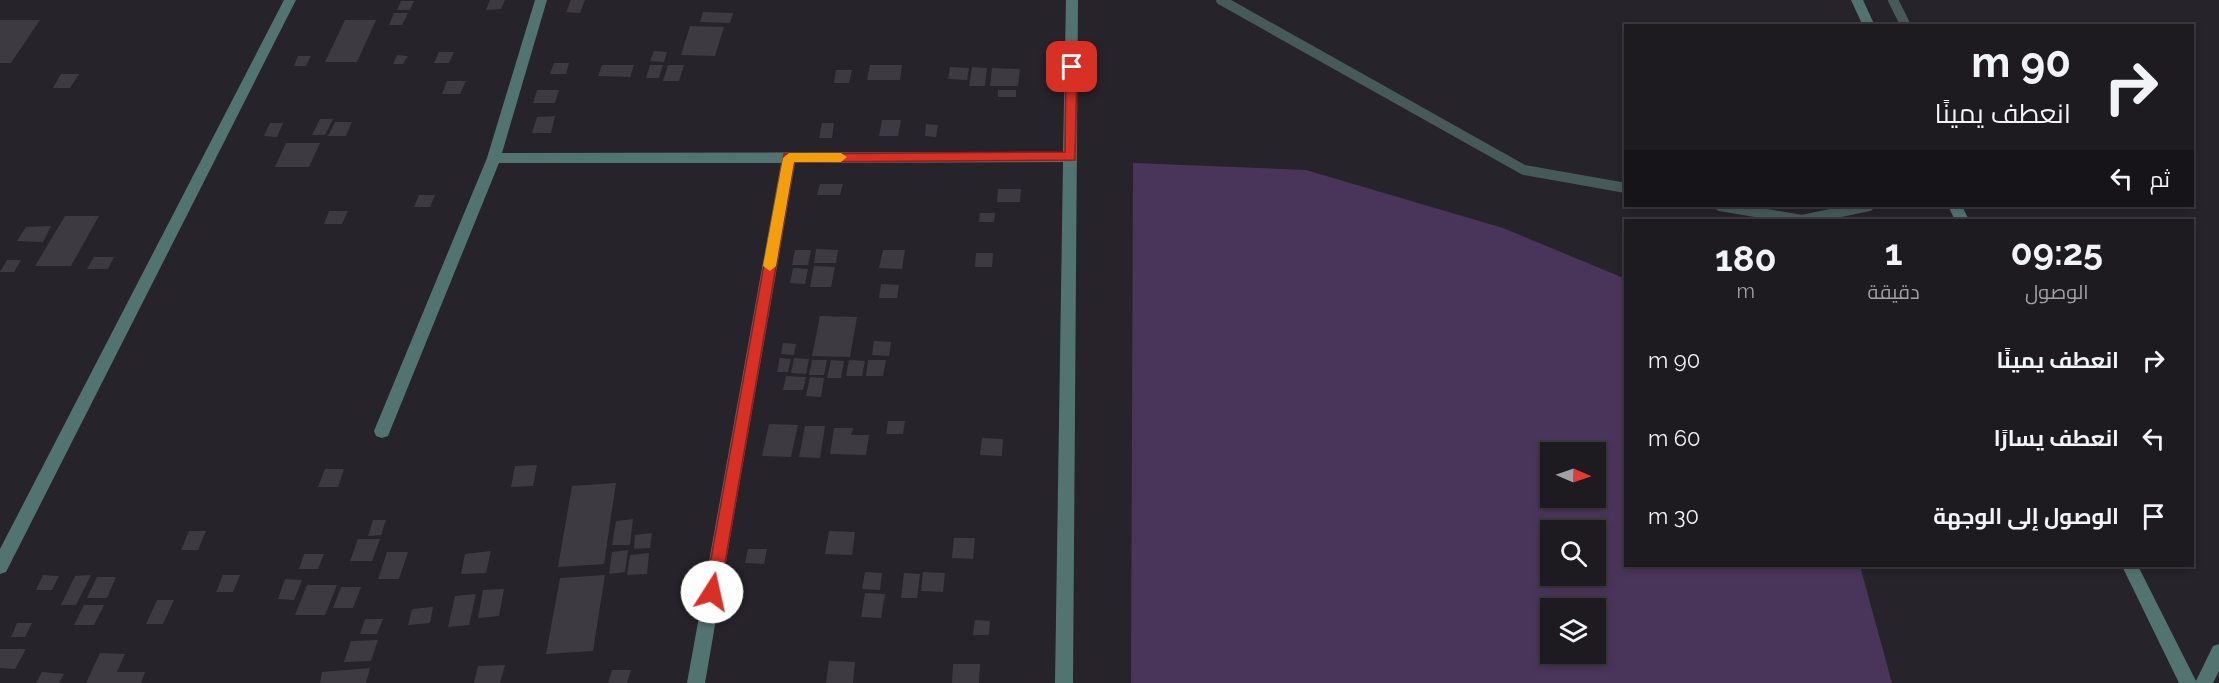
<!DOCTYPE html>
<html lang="ar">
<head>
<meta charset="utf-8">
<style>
  body { margin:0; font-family:Raleway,Cairo,sans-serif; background:#252329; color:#f1f3f6; direction:rtl; height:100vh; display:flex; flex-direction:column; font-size:22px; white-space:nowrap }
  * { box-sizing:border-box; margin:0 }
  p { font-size:20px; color:#a0a1a5 }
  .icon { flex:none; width:33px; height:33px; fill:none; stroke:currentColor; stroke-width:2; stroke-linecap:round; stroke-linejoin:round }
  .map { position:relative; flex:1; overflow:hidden; direction:ltr }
  .panel { position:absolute; left:1624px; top:219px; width:570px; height:348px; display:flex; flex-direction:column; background:#1d1a20; border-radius:0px; box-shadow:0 3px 9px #0003,0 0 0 2px #3b383e; direction:rtl }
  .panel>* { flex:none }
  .hud { position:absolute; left:1624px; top:24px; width:570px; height:183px; border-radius:0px; box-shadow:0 3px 9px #0003,0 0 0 2px #3b383e; direction:rtl; background:#1d1a20; color:#f1f3f6; overflow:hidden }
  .needle { width:39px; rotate:92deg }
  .tools { position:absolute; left:1540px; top:442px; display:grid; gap:12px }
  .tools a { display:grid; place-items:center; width:66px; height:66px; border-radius:0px; background:#1d1a20; box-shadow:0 3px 9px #0003,0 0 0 2px #3b383e; font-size:30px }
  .pin { position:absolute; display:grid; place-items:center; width:51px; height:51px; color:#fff; margin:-26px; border-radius:12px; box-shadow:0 3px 9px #0006 }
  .me { position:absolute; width:66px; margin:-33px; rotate:10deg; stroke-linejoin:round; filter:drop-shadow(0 0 4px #0008) }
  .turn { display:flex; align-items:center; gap:21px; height:126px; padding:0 24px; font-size:27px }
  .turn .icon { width:78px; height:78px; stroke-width:2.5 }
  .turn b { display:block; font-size:42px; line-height:51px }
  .then { display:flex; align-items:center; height:57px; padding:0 24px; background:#0003; gap:12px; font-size:22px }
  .eta { display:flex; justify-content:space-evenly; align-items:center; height:102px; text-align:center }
  .eta b { font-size:36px; font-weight:700; line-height:42px }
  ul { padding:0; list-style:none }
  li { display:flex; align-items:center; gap:18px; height:78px; padding:0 24px }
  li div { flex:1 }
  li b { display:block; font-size:22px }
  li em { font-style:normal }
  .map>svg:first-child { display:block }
  .green { fill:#493559; fill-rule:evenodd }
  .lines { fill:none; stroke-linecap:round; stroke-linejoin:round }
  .stream { stroke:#475a5a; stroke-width:10 }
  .building { fill:#3e3a42 }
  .minor { fill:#527471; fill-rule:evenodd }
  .route { fill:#d93025; stroke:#8d1f18; stroke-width:1.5 }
  .slow { fill:#f59e0b }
</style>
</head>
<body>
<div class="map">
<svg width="2219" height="683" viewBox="0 0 2219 683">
  <rect width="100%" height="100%" fill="#27232a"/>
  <path class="green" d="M1133,163l173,7 197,58 123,51v287h234l32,117h-761zM1551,453h45v45h-45zM1551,531h45v45h-45zM1551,609h45v45h-45z"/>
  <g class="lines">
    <path class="stream" d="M1221,0l303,170 102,18
      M1893,0l13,26
      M1720,206l82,14 67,-14"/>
  </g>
  <path class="building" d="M490,0h15l-4,9 -15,1z
    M571,0h14l-5,13 -14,-1z
    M401,1h13l-4,9h-13z
    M703,12l30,1 -3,10 -30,-1z
    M394,13h14l-6,12h-13z
    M0,20h40l-29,43h-11z
    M345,20h31l-19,42h-32z
    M690,26l34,1 -9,29 -34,-1z
    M654,51l13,1 -3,10 -14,-1z
    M439,52h15l-5,11h-15z
    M397,55l11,1 -5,8h-10z
    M298,56h13l-5,10h-12z
    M554,63h15l-3,11h-16z
    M602,65h32l-4,12 -32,-1z
    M650,65h13l-4,13h-13z
    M668,65h16l-5,16h-16z
    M870,65h32l-2,15h-33z
    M950,67l19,1 -2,12 -19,-1z
    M972,67l15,1 -2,18h-16z
    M992,68l28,1 -2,17h-28z
    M836,70h16l-3,13h-15z
    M61,74h18l-9,14h-17z
    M447,81h19l-6,13h-18z
    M537,90h22l-4,13h-22z
    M998,90h18v7h-18z
    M555,116l-4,17h-19l5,-16z
    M320,119h13l-8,16h-13z
    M882,120h19l-3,16h-19z
    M335,122h17l-6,14h-18z
    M270,123h13l-6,14 -13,-1z
    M822,123h12l-2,15h-13z
    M926,124l12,1 -2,12 -11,-1z
    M286,143h34l-11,24h-34z
    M820,184h23l-3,11h-23z
    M998,189h23l-1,13h-23z
    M419,195h16l-5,12h-16z
    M329,211h19l-6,13h-18z
    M980,213h15l-1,9h-15z
    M65,216h34l-28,50h-36z
    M51,226l-8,16 -26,-1 9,-14z
    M816,249l22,1 -2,13h-22z
    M795,250h16l-3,15h-16z
    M883,250h22l-3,19 -23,-1z
    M976,253h17l-1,14h-17z
    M94,257h20l-6,12h-21z
    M7,260h14l-7,12h-14z
    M814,266l21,1 -4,20h-21z
    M793,268l15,1 -3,15 -15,-1z
    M881,284l18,1 -2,13h-18z
    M820,316l37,1 -7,40 -38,-1z
    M874,341l17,1 -2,14 -17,-1z
    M783,343l13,1 -2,11 -13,-1z
    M780,358l11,1 -3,13h-11z
    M794,358l15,1 -3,15 -15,-1z
    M812,360h15l-3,15h-15z
    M831,360l13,1 -3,17h-14z
    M849,360l16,1 -3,15h-16z
    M868,360h18l-3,16h-17z
    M786,376l20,1 -3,13h-20z
    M810,377l14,1 -3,19 -15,-1z
    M888,421h17l-2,13h-17z
    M769,424l29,1 -7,32 -29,-1z
    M805,426h20l-5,32 -21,-1z
    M834,428h19l-2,7h18l-3,20 -36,-1z
    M982,438l21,1 -1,17 -22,-1z
    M537,465l-4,21 -22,1 4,-21z
    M325,469h19l-6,18h-20z
    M616,483l-12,81 -46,3 14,-81z
    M633,519l-3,26h-18l4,-24z
    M373,520h13l-5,15 -13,1z
    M189,531h17l-8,19h-17z
    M829,531l26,1 -3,23 -27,-1z
    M652,533l-2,15 -16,1 1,-14z
    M954,538h21l-2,21 -21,-1z
    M358,539h22l-8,22h-22z
    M748,549h19l-3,15 -19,-1z
    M628,550l-3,22 -16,2 3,-22z
    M491,551l-5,22 -25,1 4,-20z
    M387,552h21l-9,27h-21z
    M649,553l-2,21 -20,1 3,-20z
    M304,554h20l-6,15h-19z
    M865,572l17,1 -2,17 -18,-1z
    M923,572l22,1 -2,19 -22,-1z
    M904,573l16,1 -3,24h-16z
    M43,575l16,1 -7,14h-16z
    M91,575l-15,30h-15l14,-29z
    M223,575h17l-7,17h-17z
    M605,575l-12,76 -47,3 14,-76z
    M97,577h19l-9,21h-20z
    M285,579l17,1 -8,20 -16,-1z
    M307,585h30l-12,30h-30z
    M341,587h20l-8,21h-20z
    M504,589l-5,27 -21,2 5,-28z
    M865,593l20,1 -4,24 -20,-1z
    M476,594l-7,31 -21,2 7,-31z
    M157,600h17l-11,24h-17z
    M84,605h20l-10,20h-20z
    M433,607l-3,16 -22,2 4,-16z
    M365,619h18l-6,15h-17z
    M975,620l15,1 -1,14h-16z
    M17,623h15l-7,14h-14z
    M378,640l-7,21 -27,1 7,-21z
    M0,649h26l-11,20 -15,-1z
    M100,653l25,1 -8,18h28l-4,11h-55z
    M829,661l26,1 -2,21h-27z
    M953,664h27l-1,19h-27z
    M505,665l-5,18h-26l4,-17z
    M370,668l-4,15h-46l2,-11z
    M612,670h19l-4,13h-19z
    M42,672l22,2 -5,9h-23z"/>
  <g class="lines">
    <path class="minor" d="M284,0h12l-290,572 -6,2v-25z
      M535,0h12l-45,153 561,-1 3,-152h12l-5,683h-18l8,-521 -268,1 -90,520h-18l94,-520h-282l-109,268 -2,5 -6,2 -6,-2 -2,-5 113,-273z
      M1851,0h12l12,26h-12z
      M1948,206h14l7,14h-14z
      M2122,566h16l58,115 17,-35 6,-2v27l-6,12h-34z"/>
  </g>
  <path class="route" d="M1072,63l5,4 -2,93 -281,2 -74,430 -2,5 -6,2 -5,-2 -2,-5 79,-438 281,-2 1,-85z"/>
  <path class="slow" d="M789,153h52l6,4 -6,5h-47l-18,104 -6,5 -7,-5 20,-108z"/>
</svg>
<div class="tools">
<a><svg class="needle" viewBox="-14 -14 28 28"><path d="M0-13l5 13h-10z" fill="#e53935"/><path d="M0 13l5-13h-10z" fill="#a0a1a5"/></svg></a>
<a><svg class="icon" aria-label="search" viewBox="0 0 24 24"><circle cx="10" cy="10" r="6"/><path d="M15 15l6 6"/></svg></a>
<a><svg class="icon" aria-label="layers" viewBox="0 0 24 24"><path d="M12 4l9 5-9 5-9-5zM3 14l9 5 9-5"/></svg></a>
</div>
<div class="pin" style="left:1072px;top:67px;background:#d93025"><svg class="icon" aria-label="arrive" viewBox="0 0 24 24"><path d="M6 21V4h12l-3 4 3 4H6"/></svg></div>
<svg class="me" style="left:712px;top:592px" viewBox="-20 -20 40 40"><circle r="19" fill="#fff"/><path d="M0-13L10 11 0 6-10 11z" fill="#d93025"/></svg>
<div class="hud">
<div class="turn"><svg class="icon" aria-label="right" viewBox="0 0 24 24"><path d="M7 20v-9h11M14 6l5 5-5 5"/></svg><div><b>90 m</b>انعطف يمينًا</div></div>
<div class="then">ثم<svg class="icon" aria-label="left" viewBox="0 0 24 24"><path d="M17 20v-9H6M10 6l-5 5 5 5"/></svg></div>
</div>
<section class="panel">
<div class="eta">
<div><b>09:25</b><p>الوصول</p></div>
<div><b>1</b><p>دقيقة</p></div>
<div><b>180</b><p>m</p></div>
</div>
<ul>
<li><svg class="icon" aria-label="right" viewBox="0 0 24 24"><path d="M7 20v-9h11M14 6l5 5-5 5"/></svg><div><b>انعطف يمينًا</b></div><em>90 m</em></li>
<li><svg class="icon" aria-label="left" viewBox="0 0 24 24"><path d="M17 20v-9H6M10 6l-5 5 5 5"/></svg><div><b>انعطف يسارًا</b></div><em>60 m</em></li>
<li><svg class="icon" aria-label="arrive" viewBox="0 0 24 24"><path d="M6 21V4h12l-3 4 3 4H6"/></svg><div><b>الوصول إلى الوجهة</b></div><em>30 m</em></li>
</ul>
</section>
</div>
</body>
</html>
